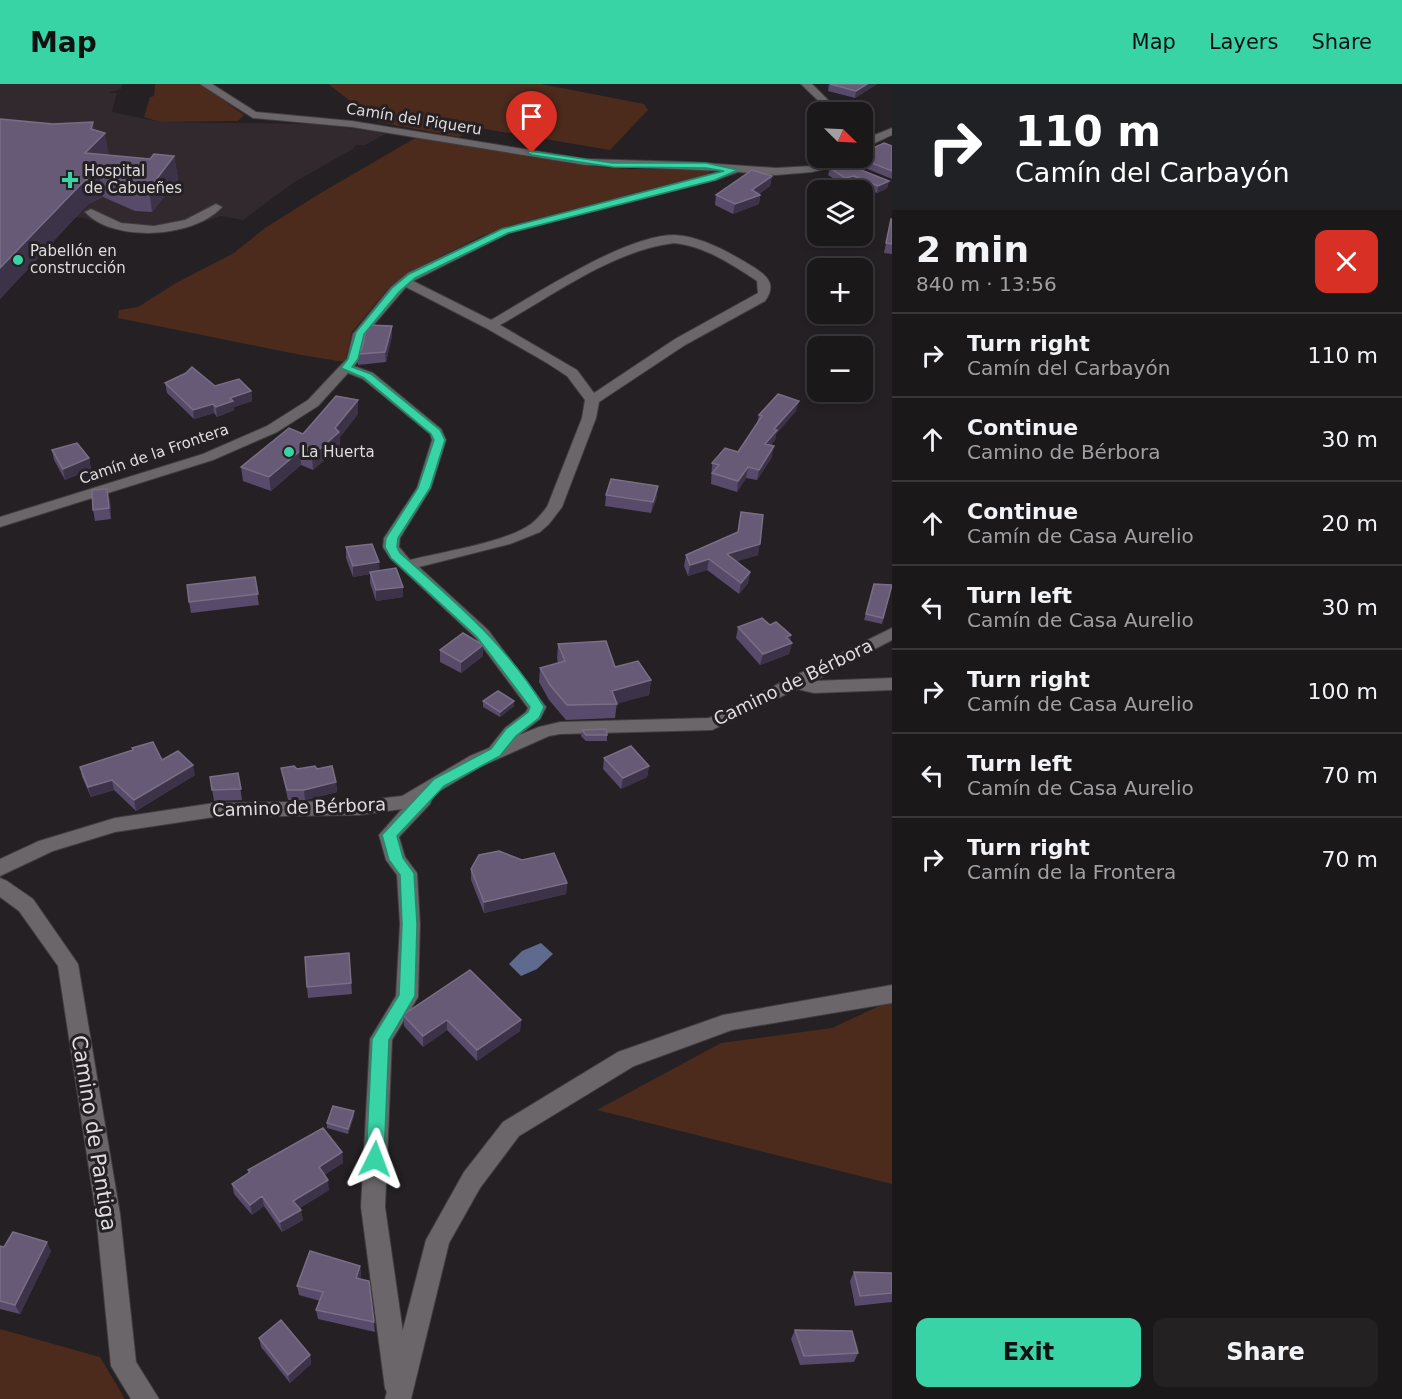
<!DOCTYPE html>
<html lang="en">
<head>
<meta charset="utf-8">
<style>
  body { margin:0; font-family:"DejaVu Sans",sans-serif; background:#242123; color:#f1f3f6; height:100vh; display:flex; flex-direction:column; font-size:22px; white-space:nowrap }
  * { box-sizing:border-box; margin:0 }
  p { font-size:20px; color:#a0a0a2 }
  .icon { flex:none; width:33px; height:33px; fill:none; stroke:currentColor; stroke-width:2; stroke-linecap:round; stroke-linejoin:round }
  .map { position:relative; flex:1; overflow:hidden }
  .side { display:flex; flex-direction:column; background:#1b181a; width:510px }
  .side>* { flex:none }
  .top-card { background:#202124; color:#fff; overflow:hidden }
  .needle { width:39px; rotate:114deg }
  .controls { position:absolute; left:807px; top:18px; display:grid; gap:12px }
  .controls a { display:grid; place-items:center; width:66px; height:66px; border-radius:12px; background:#1b181a; box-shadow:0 3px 9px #0003,0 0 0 2px #393739; font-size:30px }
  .pin { position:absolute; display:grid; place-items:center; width:51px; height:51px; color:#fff; margin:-62px -26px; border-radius:50% 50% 50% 0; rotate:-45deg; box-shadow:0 0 6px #0007 }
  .pin .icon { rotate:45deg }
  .me { position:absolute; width:66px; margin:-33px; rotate:3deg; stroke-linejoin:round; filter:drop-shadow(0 0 4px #0008) }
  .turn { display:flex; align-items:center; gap:21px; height:126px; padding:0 24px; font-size:27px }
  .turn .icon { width:78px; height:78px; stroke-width:2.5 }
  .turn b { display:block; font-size:42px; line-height:51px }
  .round { display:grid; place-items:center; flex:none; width:63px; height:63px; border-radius:12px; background:#242123 }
  .headline { display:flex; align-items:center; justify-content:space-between; height:102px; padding:0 24px }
  h1 { font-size:36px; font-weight:600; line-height:45px }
  .button { display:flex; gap:12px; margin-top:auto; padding:12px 24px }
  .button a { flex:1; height:69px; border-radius:12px; background:#38d4a6; color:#111; font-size:24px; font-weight:600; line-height:69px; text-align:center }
  .button a+a { background:#242123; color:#f1f3f6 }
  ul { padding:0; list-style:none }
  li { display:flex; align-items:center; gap:18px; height:84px; padding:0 24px; border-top:2px solid #393739 }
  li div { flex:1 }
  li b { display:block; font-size:22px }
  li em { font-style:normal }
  header { display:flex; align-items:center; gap:36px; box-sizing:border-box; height:84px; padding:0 30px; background:#38d4a6; color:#111 }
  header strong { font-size:28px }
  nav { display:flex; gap:33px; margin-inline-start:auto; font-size:21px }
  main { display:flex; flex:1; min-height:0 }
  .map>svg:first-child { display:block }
  .built { fill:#32292f }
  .green { fill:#4c2b1d }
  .water { fill:#5f6b8e }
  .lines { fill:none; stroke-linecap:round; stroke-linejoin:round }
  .minor-casing { stroke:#3f3d3e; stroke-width:2 }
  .tertiary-casing { stroke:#3f3d3e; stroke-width:2 }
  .minor { fill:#6a6669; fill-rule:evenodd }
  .tertiary { fill:#6a6669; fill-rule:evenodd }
  .wall { fill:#574a6a }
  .shaded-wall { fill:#3d3348 }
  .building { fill:#665a76; stroke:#796e86; stroke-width:1.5 }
  .route { fill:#38d4a6; stroke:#248a6c; stroke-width:1.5 }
  .poi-dot { fill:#38d4a6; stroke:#242023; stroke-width:2 }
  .labels { text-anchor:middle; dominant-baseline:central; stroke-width:6; stroke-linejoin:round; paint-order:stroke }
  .far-street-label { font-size:15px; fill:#dfddde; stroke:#242023 }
  .far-poi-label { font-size:15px; fill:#dfddde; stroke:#242023; text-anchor:start }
  .street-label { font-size:18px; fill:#dfddde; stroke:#242023 }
  .near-street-label { font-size:21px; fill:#dfddde; stroke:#242023 }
</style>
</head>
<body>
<header>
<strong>Map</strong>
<nav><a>Map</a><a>Layers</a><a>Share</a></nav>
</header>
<main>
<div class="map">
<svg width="892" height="1315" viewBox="0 0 892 1315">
  <rect width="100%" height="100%" fill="#242023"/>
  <path class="built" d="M0,0h123l-2,5 -13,4h9l-5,19 48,10 156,2 71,9 -22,12h-9l-3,4 -60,34 -50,37 -22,-4 -36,13 -41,4 -35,-4 -23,-11 -86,-5z"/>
  <path class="green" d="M155,0h47l42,31 -6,6 -78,1 -16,-5 6,-20 4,-1z
    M328,0h213l103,20 4,6 -38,40 -131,-22 -20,9 -81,-15z
    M417,53l169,29 48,3 73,-1 3,5 -9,4 -57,16 -111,27 -51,16 -67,33 -25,17 -38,46 -7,30 -44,-7 -183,-37 1,-8 19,-3 38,-24 58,-30 31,-25 54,-34z
    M892,916v184l-295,-74 124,-67 111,-15z
    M0,1245l100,28 25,42h-125z"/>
  <path class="water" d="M541,859l12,11 -16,15 -16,7 -12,-12 13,-13z"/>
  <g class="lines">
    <defs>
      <path id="minor" d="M200,0h12l44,28 96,9 233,38 105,3 86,6 36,-2 24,-8h13l-17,9 -20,5 -36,3 -38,-3 -22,8 -207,53 -96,48 78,39c44,-25 134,-85 183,-85 28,1 58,19 81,33 14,9 21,18 10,33l-80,44 -86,57 -3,16 -34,89 -13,17 -9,8 -30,12 -91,23 69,63 55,73 3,4 -6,12 -21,16 20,-8 21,-5 149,-4 183,-90v12l-78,41 78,-3v12l-78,3 -17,-4 -85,41 -152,4 -11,2 -67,30 -51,30 1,3 -2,5 -31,33 6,20 12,16 3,51 -2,73 -26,43 -7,167 26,181 -4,9h-18l-4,-9 -24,-181 9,-168 26,-43 4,-72 -3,-49 -11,-15 -7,-25 23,-26 -43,6 -145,2 -99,15 -62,19 -53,25v-17l39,-18 76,-23 99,-15 145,-2 43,-5 68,-40 19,-8 16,-20 21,-16 2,-4 -52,-70 -86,-80 -7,-11 1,-9 33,-50 15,-48 -2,-6 -67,-55 -15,-6 -30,33 -41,26 -64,28 -213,67v-10l203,-63 64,-28 41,-26 33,-35 6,-6 6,-25 38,-47 17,-14 93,-44 221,-58 -137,-6 -233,-38 -99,-9zM674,159c30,3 58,21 83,38l1,12 -83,46 -81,54 -17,-23 -77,-45c52,-29 114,-75 174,-82zM406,203l80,41 61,35 20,13 18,24 -3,18 -35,89c-5,6 -9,12 -16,17 -24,18 -89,28 -121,36l-11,-13 1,-9 31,-50 15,-48 -5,-11 -68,-56 -19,-7 6,-7 5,-24z
        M801,0h11l28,28h-10z
        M892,44v7l-30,14v-9z
        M216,120l6,3c-28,31 -108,36 -137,5l6,-3 30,14 33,3 31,-6z
        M0,794l7,3 26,18 45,65 42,250 16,148 23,37h-28l-20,-33 -15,-152 -38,-248 -39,-55 -19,-14z"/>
      <path id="tertiary" d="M892,901v18l-160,27 -98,36 -115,70 -39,52 -31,55 -38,156h-26l41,-159 38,-68 39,-50 115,-70 105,-37z"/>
    </defs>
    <use href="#minor" class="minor-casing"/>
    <use href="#tertiary" class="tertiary-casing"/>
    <use href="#minor" class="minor"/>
    <use href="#tertiary" class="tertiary"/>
  </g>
  <path class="wall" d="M829,0h48l-22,14 -27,-7z
    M0,35l95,11 13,25 42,4 24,-3 4,23 -26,33 -17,-1 -32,-14 -15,7 -88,95z
    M892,62v33l-39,-16 2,-5h7z
    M830,84l59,13 -2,7 -10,5 -25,-10 -8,2 -16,-10z
    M772,92l-2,10 -11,8 1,1 -1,9 -26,10 -18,-9 1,-10z
    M891,135h1v35l-8,-1z
    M392,242v10l-6,26 -28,3v-11z
    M165,299l50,3 36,5 1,10 -18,6v3l-17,7 -3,-4 -20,6 -27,-26z
    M796,327l-20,23 -1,6 -4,5 1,12 -15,23 -11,-2 -9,14 -26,-8 1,-21 26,-11 19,-29 2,-8z
    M358,330l-18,23v9l-27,24 -12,-5 -30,26 -28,-10 -2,-14 62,-33z
    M52,366l37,8 2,11 -26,11 -11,-20z
    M606,411l51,2 -6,16 -46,-7z
    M110,415l1,20 -16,2 -2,-11z
    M346,463l33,15v9l24,16v10l-27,4 -6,-18v-9l-17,3 -7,-19z
    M686,471h72l-21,6 13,11 -2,11 -9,11 -32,-24 -19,6 -4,-10z
    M255,493l4,28 -68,8 -2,-11z
    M874,500l18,1 -10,39 -18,-4z
    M770,541l21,10 -1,6 2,2 -3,11 -29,11 -24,-27 2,-11z
    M558,560l93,36 -2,15 -32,8 -2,15 -49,2 -17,-20 -10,-18 1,-14 18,-5 -1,-5z
    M440,566l43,6 -22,17 -21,-11z
    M483,617h31v5l-14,11 -17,-10z
    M582,646l25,5v6h-21l-5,-5z
    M604,674l45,8 -2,11 -26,12 -18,-20z
    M80,683l115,8 -59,36 -22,-21 -23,7 -9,-20z
    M281,684l36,1 19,13 1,10 -32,8h-17l-5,-23z
    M238,689l4,27 -28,1 -4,-24z
    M471,785l96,14 -1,11 -82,19 -13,-33z
    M349,869l3,41 -44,4 -1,-11z
    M403,931l118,5 -1,11 -43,30 -30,-31 -24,17 -19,-21z
    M354,1027v5l-6,18 -21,-6v-5z
    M342,1068l1,11 -19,12 5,15 -29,18 3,12 -21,12 -18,-26 -12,9 -18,-21 -2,-10 17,-11 -1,-3z
    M0,1162l51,5 -31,63 -20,-5z
    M360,1182l1,9 -1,4 14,43 1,10 -57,-13 -2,-9 4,-9 -21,-6 -2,-9z
    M854,1188l38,1v29l-37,4 -5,-25z
    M795,1246l63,23 -4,9 -54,3 -9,-26z
    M259,1254l51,17 1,9 -21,19 -29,-36z"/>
  <path class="shaded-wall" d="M867,0h10l-22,14 1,-7z
    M93,38l4,19 8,-8 4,22 -24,-2 6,-24z
    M174,72l4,23 -26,33 -3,-23z
    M99,90l4,23 -15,7 -88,95v-31l84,-87z
    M772,92l-2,10 -16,11 6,-2 -1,9 -26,10 2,-10 17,-14z
    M854,92l-2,7 -8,2 1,-7z
    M889,97l-2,7 -10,5 1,-7z
    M392,242v10l-6,26 -1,-10z
    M251,307l1,10 -18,6v3l-17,7 -1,-10 14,-9z
    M358,316v14l-18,23v9l-27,24 -1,-14z
    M799,317l-3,10 -20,23 -1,6 -12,14 2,-10 9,-15z
    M213,320l1,9 -20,6 -1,-9z
    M774,362l-2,11 -15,23 2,-10z
    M300,367l1,14 -30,26 -2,-14z
    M89,374l2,11 -26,11 -2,-11z
    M748,383l-2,11 -9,14 1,-11z
    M658,402l-1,11 -6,16 2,-11z
    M107,405l3,10 1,20 -2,-11z
    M760,460l-2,11 -33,10 2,-11z
    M709,475l-2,11 -19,6 2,-11z
    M379,478l1,10 -27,5v-11z
    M750,488l-2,11 -9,11 2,-11z
    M403,503v10l-27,4v-11z
    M791,551l-2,8h3l-3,11 -29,11 3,-11 23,-17z
    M483,561v11l-22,17v-11z
    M651,596l-2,15 -32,9 -5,-13z
    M514,617v5l-14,11v-5z
    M193,681l2,10 -59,36 -2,-11z
    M649,682l-2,11 -26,12 2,-11z
    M112,696l2,10 -23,7 -3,-10z
    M336,698l1,10 -32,8 -1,-10z
    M567,799l-1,11 -82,19v-11z
    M447,936v10l-24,17v-11z
    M521,936l-1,11 -43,30v-11z
    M354,1027v5l-6,18v-5z
    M342,1068l1,11 -23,14 -1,-10z
    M328,1096l1,10 -34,21 -2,-10z
    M262,1112l2,10 -12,9 -2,-10z
    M301,1126l2,10 -21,12 -2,-10z
    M47,1158l4,9 -31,63 -5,-9z
    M360,1182l1,9 -4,12 -1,-9z
    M310,1271l1,9 -21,19 -2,-8z"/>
  <path class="building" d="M830,0h37l-11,7z
    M0,35l53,5 40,-2 -2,7 14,4 -20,20 65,6 4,-5 20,2 -25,33 -18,-1 -32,-14 -15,7 -84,87z
    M884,59l8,3v25l-33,-13h3v-5z
    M841,78l48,19 -11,5 -24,-10 -9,2 -15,-10z
    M752,86l20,6 -20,14 8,5 -25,9 -19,-9z
    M891,135h1v25l-6,-1z
    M367,241l25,1 -7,26 -27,2 4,-5z
    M192,283l23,19 24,-7 12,12 -21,7 3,3 -17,6 -3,-3 -20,6 -28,-27 21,-10z
    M778,310l21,7 -25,28 3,1 -12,14 9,2 -15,24 -11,-3 -10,14 -26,-8 7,-8 -7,-2 13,-15 13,4 24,-36 -3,-1z
    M336,312l22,4 -23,28 4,4 -27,24 -12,-5 -31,26 -28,-10 48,-39 14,6z
    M77,359l12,15 -26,11 -11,-19z
    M611,395l47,7 -5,16 -47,-7z
    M107,405l2,19 -16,2 -1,-20z
    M741,428l22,3 -3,29 -33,10 23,18 -9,11 -32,-24 -19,6 -4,-10 52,-23z
    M372,460l7,18 -26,4 -7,-19z
    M396,484l7,19 -27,3 -6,-18z
    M255,493l3,17 -69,8 -2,-17z
    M874,500l18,1 -9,33 -17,-4z
    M762,534l8,7 6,-3 15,13 -5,2 6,6 -29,11 -25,-27z
    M463,549l20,12 -22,17 -21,-12z
    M606,557l9,26 23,-6 13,19 -39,11 5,13 -50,1 -17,-20 -10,-17 25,-7 -7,-17z
    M498,607l16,10 -14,11 -17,-11z
    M606,645l1,6h-21l-4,-5z
    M153,658l9,18 16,-9 15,14 -59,35 -22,-20 -24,7 -8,-20 53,-17 -1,-2z
    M631,662l18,20 -26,12 -19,-20z
    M294,682l3,3 18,-3 2,3 15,-3 4,16 -32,8h-17l-6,-22z
    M238,689l3,16 -29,1 -2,-13z
    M499,767l23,9 32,-7 13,30 -83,19 -13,-33 8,-14z
    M349,869l2,30 -44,4 -2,-30z
    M470,886l51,50 -44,30 -30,-30 -24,16 -20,-21z
    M333,1022l21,5 -6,18 -21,-6z
    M323,1044l19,24 -23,15 9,13 -35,21 8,9 -21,12 -18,-26 -12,9 -18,-21 18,-12 -2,-2z
    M13,1148l34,10 -32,63 -15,-4v-55l4,1z
    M310,1167l50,15 -4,12 13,3 5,41 -58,-12 7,-18 -26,-6z
    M854,1188l38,1v20l-32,3z
    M281,1236l29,35 -22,20 -29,-37z
    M795,1246l57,1 6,22 -54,3z"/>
  <path class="route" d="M529,67l84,12h93l32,7 -23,10 -207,53 -93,45 -16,14 -35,42 -6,25 -6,8 19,7 69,56 5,10 -15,48 -32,50 -1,9 3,6c53,47 107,92 144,154l-5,11 -23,18 -16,20 -56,30 -47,50 6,22 11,15 3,51 -2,72 -26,44 -5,119 -3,5 -6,3 -6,-3 -3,-5 6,-120 27,-44 3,-71 -2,-49 -11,-15 -7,-25 52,-56 57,-30 15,-20 22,-17 2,-5 -53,-70 -86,-79 -6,-11 1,-9 32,-50 16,-48 -3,-6 -67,-56 -23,-10 7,-9 8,-27 36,-44 17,-14 93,-45 222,-58 -18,-3 -93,-1 -81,-12 -4,-2z"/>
  <g class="poi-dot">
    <path d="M67 87h6v6h6v6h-6v6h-6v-6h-6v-6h6z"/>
    <circle cx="18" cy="176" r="6"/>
    <circle cx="289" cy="368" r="6"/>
  </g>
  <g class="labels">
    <g class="far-street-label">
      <text transform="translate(414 35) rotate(9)">Camín del Piqueru</text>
      <text transform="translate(154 370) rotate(-19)">Camín de la Frontera</text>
    </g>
    <g class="far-poi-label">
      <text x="84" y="87">Hospital<tspan x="84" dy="17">de Cabueñes</tspan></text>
      <text x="30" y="167">Pabellón en<tspan x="30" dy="17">construcción</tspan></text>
      <text x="301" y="368">La Huerta</text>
    </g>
    <g class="street-label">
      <text transform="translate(793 598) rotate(-26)">Camino de Bérbora</text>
      <text transform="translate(299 723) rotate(-2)">Camino de Bérbora</text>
    </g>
    <g class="near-street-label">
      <text transform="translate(94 1049) rotate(81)">Camino de Pantiga</text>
    </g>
  </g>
</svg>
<div class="controls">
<a><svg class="needle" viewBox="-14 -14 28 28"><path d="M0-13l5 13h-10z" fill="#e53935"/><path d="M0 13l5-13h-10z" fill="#a0a0a2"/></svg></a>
<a><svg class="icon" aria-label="layers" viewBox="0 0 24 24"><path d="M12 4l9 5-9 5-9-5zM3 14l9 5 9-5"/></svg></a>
<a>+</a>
<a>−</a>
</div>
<div class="pin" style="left:532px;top:69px;background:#d93025"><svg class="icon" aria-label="arrive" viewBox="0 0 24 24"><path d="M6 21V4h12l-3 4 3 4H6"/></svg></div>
<svg class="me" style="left:375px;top:1075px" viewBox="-20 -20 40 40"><path d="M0-17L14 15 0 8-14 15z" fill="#38d4a6" stroke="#fff" stroke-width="4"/></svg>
</div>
<section class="side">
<div class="top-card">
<div class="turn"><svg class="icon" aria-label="right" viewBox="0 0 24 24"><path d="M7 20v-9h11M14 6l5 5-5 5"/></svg><div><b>110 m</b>Camín del Carbayón</div></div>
</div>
<div class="headline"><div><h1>2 min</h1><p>840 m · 13:56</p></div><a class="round" style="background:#d93025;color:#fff"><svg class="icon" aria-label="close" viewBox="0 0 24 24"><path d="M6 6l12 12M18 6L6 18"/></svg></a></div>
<ul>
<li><svg class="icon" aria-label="right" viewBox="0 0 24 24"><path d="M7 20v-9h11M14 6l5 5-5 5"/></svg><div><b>Turn right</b><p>Camín del Carbayón</p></div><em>110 m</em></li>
<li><svg class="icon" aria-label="ahead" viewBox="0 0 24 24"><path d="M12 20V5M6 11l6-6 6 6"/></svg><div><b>Continue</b><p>Camino de Bérbora</p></div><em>30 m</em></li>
<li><svg class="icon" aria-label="ahead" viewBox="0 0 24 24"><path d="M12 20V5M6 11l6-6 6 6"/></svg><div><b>Continue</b><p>Camín de Casa Aurelio</p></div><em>20 m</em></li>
<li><svg class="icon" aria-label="left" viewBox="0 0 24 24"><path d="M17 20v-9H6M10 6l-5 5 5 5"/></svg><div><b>Turn left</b><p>Camín de Casa Aurelio</p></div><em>30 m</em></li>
<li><svg class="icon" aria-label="right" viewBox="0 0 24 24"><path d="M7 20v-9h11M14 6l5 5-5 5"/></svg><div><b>Turn right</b><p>Camín de Casa Aurelio</p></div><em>100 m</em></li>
<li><svg class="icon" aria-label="left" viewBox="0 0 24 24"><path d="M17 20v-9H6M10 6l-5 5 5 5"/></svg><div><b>Turn left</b><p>Camín de Casa Aurelio</p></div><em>70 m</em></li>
<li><svg class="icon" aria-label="right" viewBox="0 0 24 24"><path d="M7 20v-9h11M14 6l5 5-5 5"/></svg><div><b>Turn right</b><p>Camín de la Frontera</p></div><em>70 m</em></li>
</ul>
<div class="button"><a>Exit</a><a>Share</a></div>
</section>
</main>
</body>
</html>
